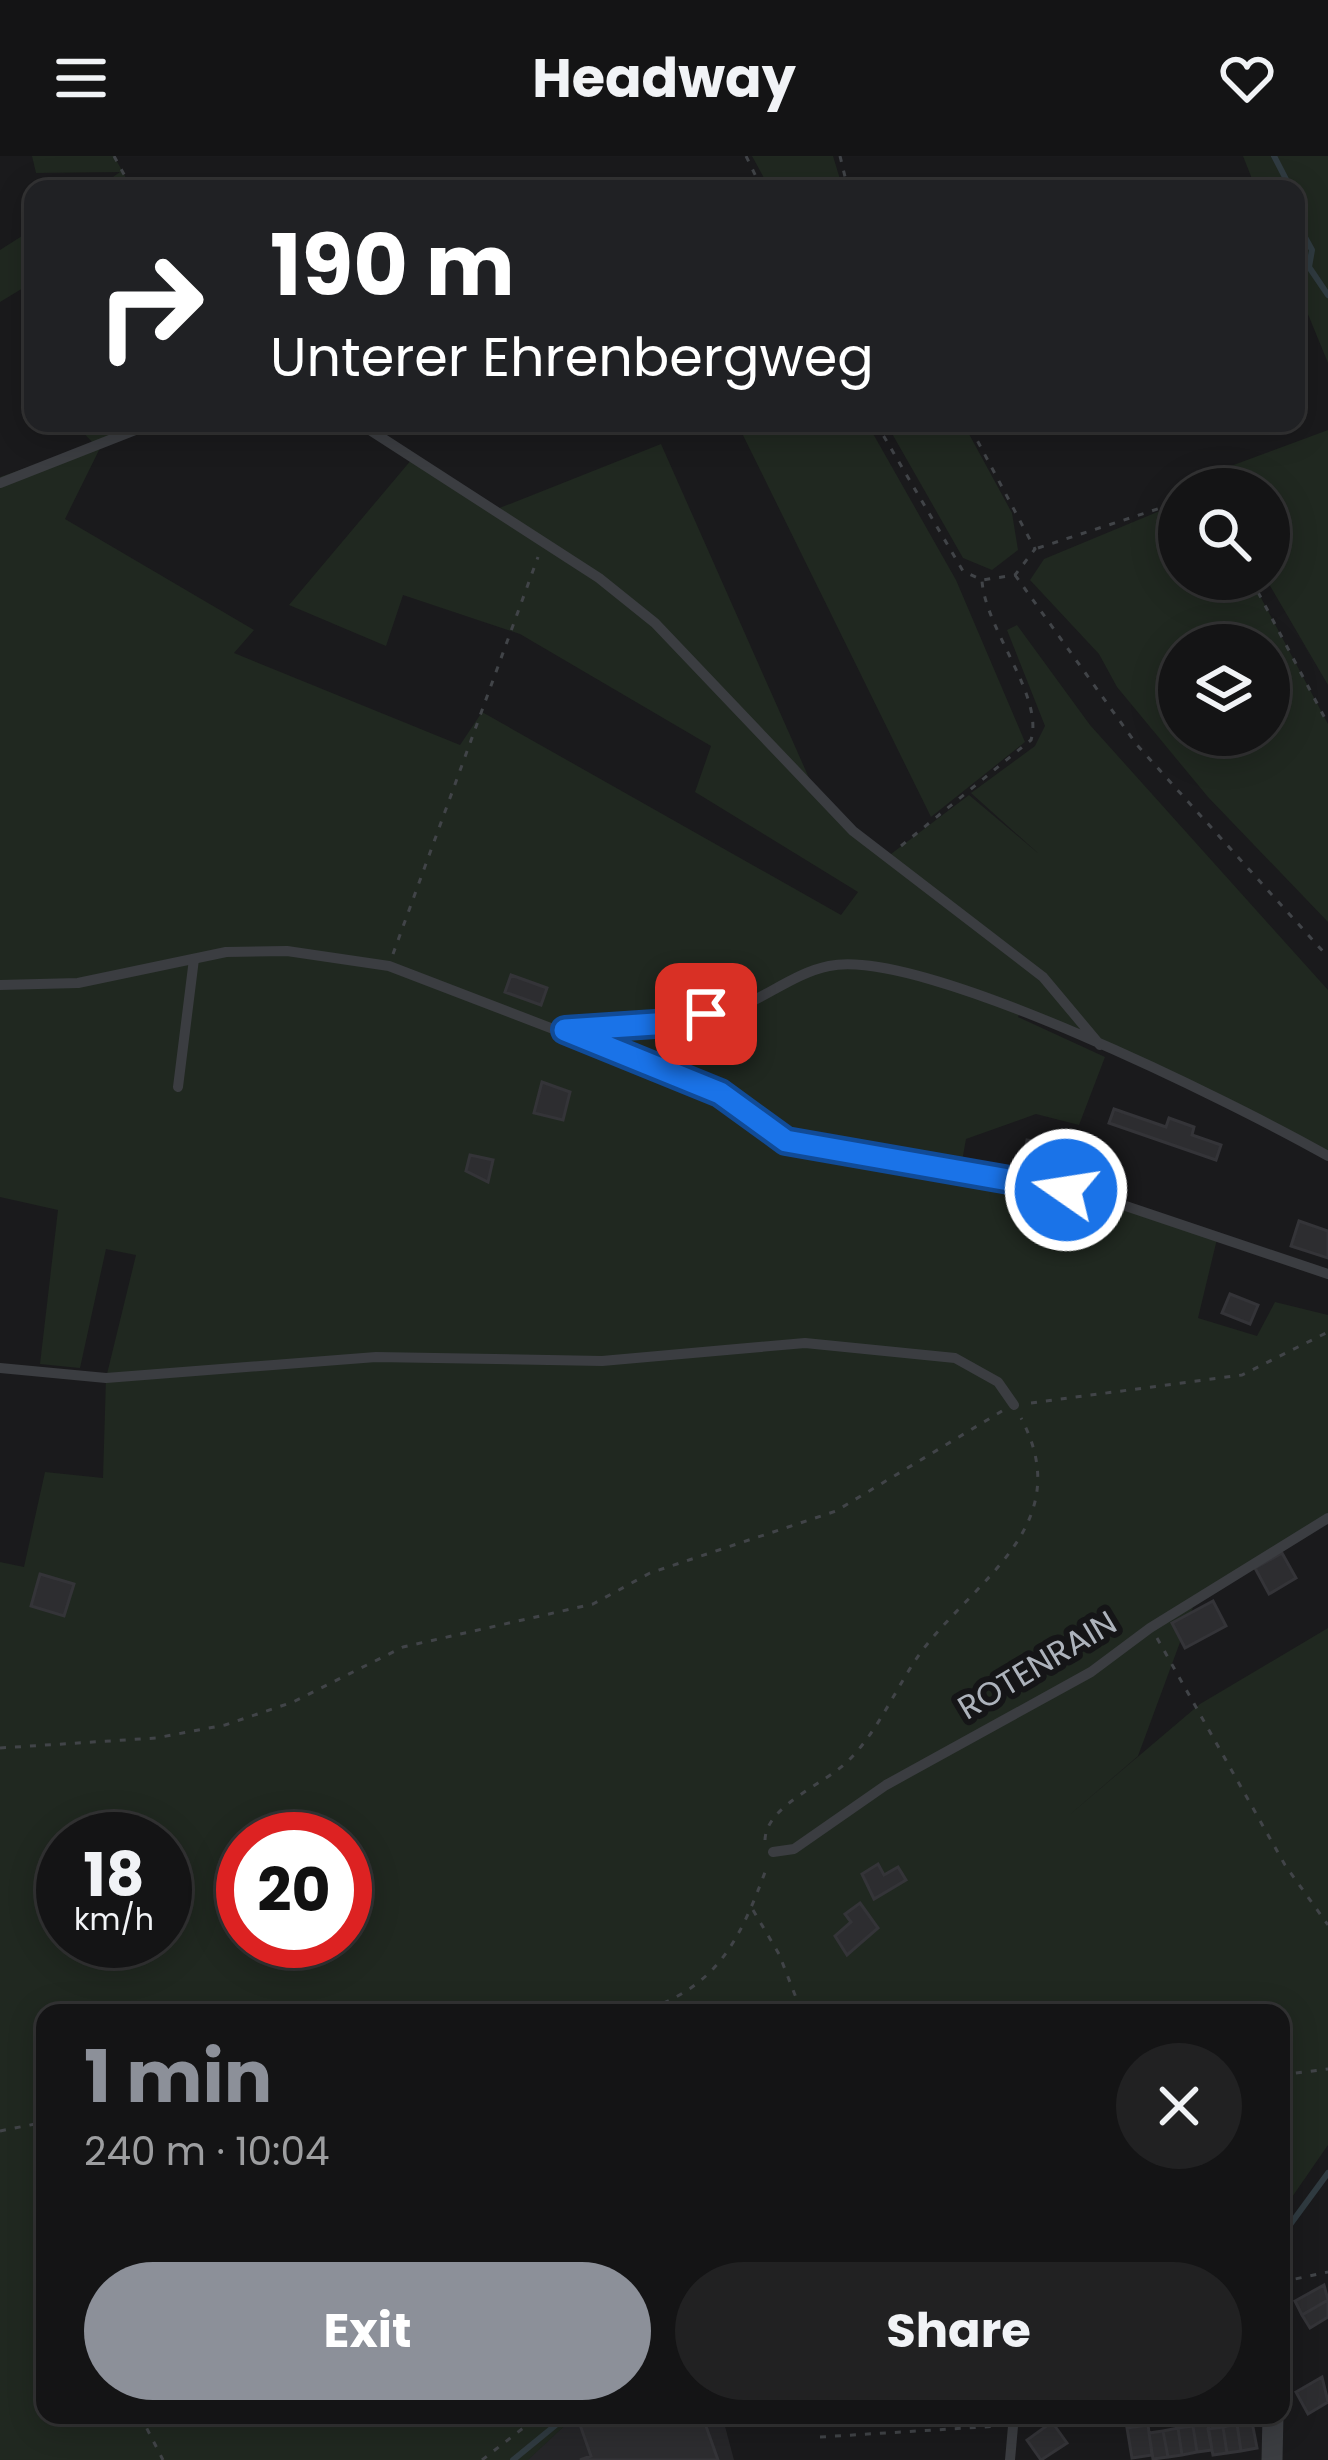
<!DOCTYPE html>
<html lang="en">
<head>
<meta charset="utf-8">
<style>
  body { margin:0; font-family:Poppins,sans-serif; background:#212122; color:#f1f3f6; height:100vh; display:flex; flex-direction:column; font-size:45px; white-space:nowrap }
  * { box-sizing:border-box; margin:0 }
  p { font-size:39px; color:#9d9ea0 }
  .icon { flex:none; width:66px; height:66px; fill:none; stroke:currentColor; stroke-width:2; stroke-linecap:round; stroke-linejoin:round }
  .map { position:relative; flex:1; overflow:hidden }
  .details { position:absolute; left:36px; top:1848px; width:1254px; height:420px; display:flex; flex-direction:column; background:#141415; border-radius:24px; box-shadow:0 6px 30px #0003,0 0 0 3px #333334 }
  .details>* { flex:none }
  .top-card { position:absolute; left:24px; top:24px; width:1281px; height:252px; border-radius:24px; box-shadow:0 6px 30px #0003,0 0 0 3px #333334; background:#202124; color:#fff; overflow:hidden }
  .tools { position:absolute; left:1158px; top:312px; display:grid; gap:24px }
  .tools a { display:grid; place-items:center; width:132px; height:132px; border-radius:50%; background:#141415; box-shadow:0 6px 30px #0003,0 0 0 3px #333334; font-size:60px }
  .speed { position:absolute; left:36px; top:1656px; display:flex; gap:24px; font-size:60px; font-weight:700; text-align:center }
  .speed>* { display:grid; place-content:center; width:156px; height:156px; border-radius:50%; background:#141415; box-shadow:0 6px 30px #0003,0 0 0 3px #333334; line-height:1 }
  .speed small { font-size:30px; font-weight:400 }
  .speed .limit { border:18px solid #d22; background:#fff; color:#111 }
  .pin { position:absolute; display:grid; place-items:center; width:102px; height:102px; color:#fff; margin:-51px; border-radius:24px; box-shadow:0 6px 18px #0006 }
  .me { position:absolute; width:132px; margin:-66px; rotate:283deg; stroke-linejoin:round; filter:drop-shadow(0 0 9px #0008) }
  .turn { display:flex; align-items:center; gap:42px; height:252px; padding:0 48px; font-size:54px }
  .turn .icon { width:156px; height:156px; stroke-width:2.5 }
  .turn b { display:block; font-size:84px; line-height:102px }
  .round { display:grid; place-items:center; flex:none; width:126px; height:126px; border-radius:63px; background:#212122 }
  .overview { display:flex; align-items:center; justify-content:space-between; height:204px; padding:0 48px }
  h1 { font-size:72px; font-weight:700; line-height:90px; color:#8c9099 }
  .cta { display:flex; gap:24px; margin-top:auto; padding:24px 48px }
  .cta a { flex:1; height:138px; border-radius:72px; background:#8c9099; color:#fff; font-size:48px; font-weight:700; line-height:138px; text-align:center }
  .cta a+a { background:#212122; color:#f1f3f6 }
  header { display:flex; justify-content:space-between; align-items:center; height:156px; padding:0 48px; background:#141415; font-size:54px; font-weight:700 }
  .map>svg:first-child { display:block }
  .built { fill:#262629 }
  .green { fill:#202820; fill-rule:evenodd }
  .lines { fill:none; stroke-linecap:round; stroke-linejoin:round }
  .stream { stroke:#303b41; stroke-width:6 }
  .building { fill:#2d2d30; stroke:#343438; stroke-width:3 }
  .path { stroke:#414448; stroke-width:3; stroke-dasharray:6 9; stroke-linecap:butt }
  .lane { stroke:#3b3d41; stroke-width:10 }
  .street { stroke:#3b3d41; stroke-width:21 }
  .route-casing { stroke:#114b97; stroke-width:30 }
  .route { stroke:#1a73e8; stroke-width:21 }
  .labels { text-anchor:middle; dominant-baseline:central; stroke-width:12; stroke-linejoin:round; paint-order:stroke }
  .street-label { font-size:33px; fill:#adb3bc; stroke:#151517 }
</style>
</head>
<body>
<header><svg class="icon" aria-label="menu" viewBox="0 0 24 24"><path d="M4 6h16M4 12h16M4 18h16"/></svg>Headway<svg class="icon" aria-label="heart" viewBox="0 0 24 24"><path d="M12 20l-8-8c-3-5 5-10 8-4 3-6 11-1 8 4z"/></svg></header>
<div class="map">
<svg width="1328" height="2304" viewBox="0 0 1328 2304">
  <rect width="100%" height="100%" fill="#1a1a1c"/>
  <path class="built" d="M576,2259h146l12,45h-207z"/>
  <path class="green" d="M32,0h82l18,33h-36l24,-17 -84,1z
    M752,0h81l10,33h-73z
    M1243,0h85v207l-32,-78v-96h-40z
    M33,73v53l-33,20v-52z
    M74,267h71l-42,19 -38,77 189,111 -20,23 226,92 22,-33 359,203 17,-23 -163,-100 16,-46 -191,-112 -117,-39 -17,51 -97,-41 123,-146 80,52 169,-67 156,352 70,61 82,-62 70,59 -68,-61 64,-47 10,-20 -38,-96 10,-5 73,100 238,265v166l-107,-57 -201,-86 -2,4 87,40 -26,68 -43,-11 -70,25 -5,28 141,31 115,41 -19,79 59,18 18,-34 53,13v200l-132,84 -58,157 -71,61 133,-113 128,-76v517l-47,68v-200h-1236v402h531l-48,45h-528v-898l24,5 21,-95 58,6 3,-100 30,-123 -30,-6 -26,119 -40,-4 18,-154 -58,-13v-720l94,-33zM63,1683h102v102h-102zM243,1683h102v102h-102z
    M737,267h130l89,157 69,162 -94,75z
    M886,267h77l49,90 6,37 -26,20 -29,-12z
    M1328,274v255l-62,-106 3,-90h-44l-5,-19z
    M1179,347v76h72l77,145v198l-120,-125 -91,-110 -18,-33 -69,-74 14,-21zM1269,489v90h-90v-90z"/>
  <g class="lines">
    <path class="stream" d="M1274,0l17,33
      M1296,65l16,29 -3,17 19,28
      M1281,2081l47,-64
      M513,2304l55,-45"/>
  </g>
  <path class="building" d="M511,819l36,13 -6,17 -36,-13z
    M542,926l28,10 -7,28 -29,-7z
    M1114,953l52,18 3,-9 25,9 -2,8 29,10 -5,15 -107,-37z
    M1046,979l17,3 -4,23 -35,-6 3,-15 18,3z
    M470,999l23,5 -5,22 -22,-11z
    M1299,1065l29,10v27l-37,-12z
    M1230,1138l28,11 -8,19 -28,-11z
    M1282,1397l14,25 -27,16 -14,-26z
    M40,1418l34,10 -10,32 -33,-10z
    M1213,1445l13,25 -41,22 -13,-25z
    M878,1708l6,11 14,-8 8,13 -32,19 -12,-25z
    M860,1747l18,25 -31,27 -12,-19 16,-14 -6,-8z
    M1324,2129l4,15 -26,15 -7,-14z
    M1328,2144v17l-18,11 -8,-13z
    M1322,2221l6,25 -20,12 -12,-22z
    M599,2259h103l16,45h-138l11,-4 -12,-34z
    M1052,2266l15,21 -26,17 -14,-20z
    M1252,2266l5,26 -16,3 -4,-27z
    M1208,2268l4,26 -15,2 -4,-26z
    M1237,2268l4,27 -14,2 -4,-26z
    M1148,2269l4,30 -20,3 -5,-30z
    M1193,2270l4,26 -15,3 -4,-27z
    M1223,2271l4,26 -14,2 -5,-26z
    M1178,2272l4,27 -14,2 -5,-26z
    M1163,2275l5,26 -15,2 -4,-26z"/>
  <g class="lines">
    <path class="path" d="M114,0l18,33
      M746,0l16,33
      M840,0l8,33
      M876,267l87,148 19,9 33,-5 20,-26 -67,-126
      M1038,392l141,-46
      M1015,419l122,170 191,212
      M1251,423l77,145
      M901,690l130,-106c13,-44 -45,-109 -49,-159
      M393,798l145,-397
      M1031,1247l211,-28 86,-43
      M1157,1482l128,227 43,60
      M0,1592l156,-10 69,-13 68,-23 110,-55 190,-43 57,-31 186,-62 166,-100
      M765,1684c1,-35 61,-56 84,-80 30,-30 47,-73 72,-108 55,-73 157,-127 100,-234
      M753,1754l26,44 23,59
      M635,1857c82,-23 105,-72 133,-149
      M1281,1919l47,-6
      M0,1975l45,-9
      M1281,2126l47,-10
      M140,2259l23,45
      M820,2281l179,-11
      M482,2304l58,-45"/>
    <path class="lane" d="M359,267l240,155 56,45 198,208 190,146 57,68
      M0,327l153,-60
      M0,829l78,-2 148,-31 61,-1 102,15 331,127 66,48 316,57 226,76
      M575,875c55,-3 118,-6 171,-27 27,-12 53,-32 83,-38 92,-20 409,139 499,190
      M178,931l16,-128
      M0,1212l106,10 270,-21 226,4 203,-18 150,15 43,24 16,23
      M773,1696l21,-3 92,-64 205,-113 59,-44 178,-110
      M1010,2304l4,-45"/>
    <path class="street" d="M1272,2304l1,-45"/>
  </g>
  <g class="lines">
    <defs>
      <path id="route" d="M706,858l-36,9 -105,7 155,63 66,48 280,49"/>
    </defs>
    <use href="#route" class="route-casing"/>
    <use href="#route" class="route"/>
  </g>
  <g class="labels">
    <g class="street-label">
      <text transform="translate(1037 1509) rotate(-31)">ROTENRAIN</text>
    </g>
  </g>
</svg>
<div class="tools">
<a><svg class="icon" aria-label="search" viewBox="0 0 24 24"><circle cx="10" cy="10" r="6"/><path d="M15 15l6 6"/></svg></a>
<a><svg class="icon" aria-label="layers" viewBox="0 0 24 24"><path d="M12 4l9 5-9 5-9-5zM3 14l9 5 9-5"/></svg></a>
</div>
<div class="speed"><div>18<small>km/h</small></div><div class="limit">20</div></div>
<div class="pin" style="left:706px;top:858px;background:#d93025"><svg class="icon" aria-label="arrive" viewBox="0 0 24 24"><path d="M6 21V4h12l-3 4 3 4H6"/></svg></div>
<svg class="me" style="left:1066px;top:1034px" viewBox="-20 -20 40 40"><circle r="17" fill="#1a73e8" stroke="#fff" stroke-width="3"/><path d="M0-11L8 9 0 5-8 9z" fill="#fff"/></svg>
<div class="top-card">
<div class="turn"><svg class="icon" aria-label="right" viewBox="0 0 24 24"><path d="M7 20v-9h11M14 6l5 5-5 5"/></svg><div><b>190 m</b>Unterer Ehrenbergweg</div></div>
</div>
<section class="details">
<div class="overview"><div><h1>1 min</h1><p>240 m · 10:04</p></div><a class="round"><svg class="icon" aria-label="close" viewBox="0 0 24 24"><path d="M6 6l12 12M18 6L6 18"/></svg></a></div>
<div class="cta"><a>Exit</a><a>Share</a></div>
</section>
</div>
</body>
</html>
